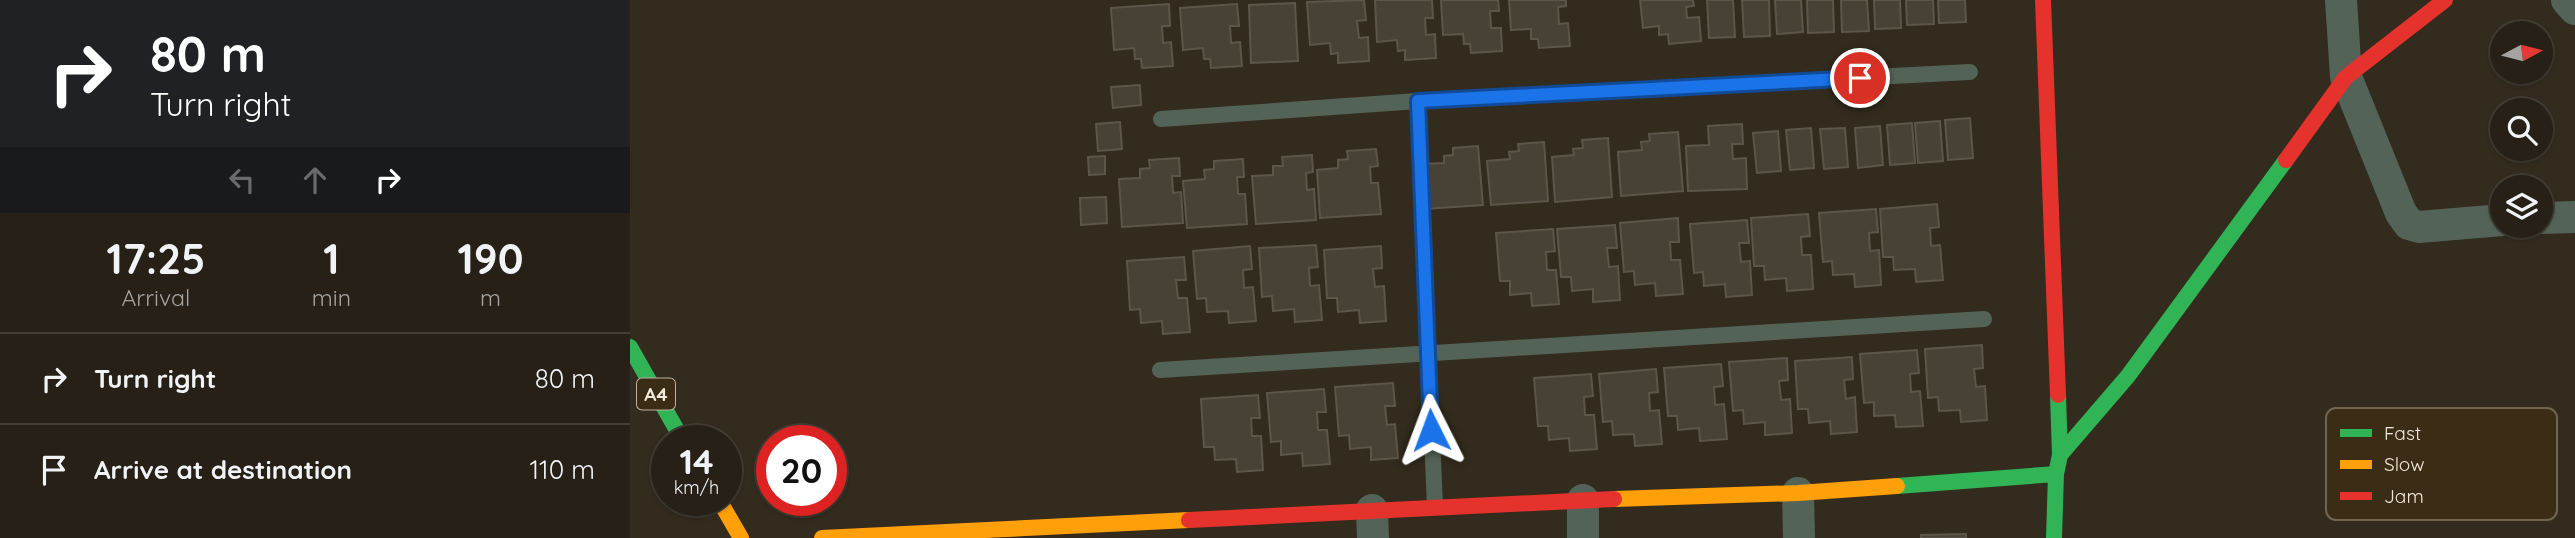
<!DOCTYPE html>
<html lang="en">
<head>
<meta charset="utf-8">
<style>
  body { margin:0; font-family:Quicksand,sans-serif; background:#322d23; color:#f1f3f6; height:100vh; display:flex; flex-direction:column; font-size:26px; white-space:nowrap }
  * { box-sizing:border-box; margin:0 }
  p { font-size:23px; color:#a4a3a1 }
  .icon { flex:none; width:38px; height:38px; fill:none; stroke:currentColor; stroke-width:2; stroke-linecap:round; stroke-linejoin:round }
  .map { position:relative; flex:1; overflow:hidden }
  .drawer { display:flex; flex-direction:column; background:#262016; width:630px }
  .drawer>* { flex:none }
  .banner { background:#202124; color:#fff; overflow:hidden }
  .needle { width:46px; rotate:83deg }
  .tools { position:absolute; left:1860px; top:21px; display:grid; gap:14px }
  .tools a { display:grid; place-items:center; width:63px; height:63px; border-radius:50%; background:#262016; box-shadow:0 2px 5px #0004,0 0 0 2px #423e35; font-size:35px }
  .speed { position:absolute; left:21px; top:425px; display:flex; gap:14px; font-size:35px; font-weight:700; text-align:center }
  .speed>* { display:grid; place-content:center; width:91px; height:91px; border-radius:50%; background:#262016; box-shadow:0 2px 5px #0004,0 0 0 2px #423e35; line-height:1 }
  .speed small { font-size:18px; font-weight:400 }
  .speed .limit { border:10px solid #d22; background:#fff; color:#111 }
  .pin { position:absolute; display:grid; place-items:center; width:60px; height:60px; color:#fff; margin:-30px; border:4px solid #fff; border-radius:50%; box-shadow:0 2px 7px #0007 }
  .me { position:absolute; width:77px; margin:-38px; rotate:357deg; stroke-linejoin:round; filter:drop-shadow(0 0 5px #0008) }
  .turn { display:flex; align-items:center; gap:24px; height:147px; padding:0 35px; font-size:32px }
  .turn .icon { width:91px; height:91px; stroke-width:2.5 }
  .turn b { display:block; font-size:49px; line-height:60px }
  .lanes { display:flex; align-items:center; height:66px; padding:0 35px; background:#0003; justify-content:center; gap:35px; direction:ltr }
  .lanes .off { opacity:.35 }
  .eta { display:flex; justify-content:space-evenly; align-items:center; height:119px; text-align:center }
  .eta b { font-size:42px; font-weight:800; line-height:49px }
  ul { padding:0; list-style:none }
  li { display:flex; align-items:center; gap:21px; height:91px; padding:0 35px; border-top:2px solid #423e35 }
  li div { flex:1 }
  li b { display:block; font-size:26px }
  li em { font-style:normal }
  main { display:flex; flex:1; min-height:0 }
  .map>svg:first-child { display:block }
  .building { fill:#474136; stroke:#5c554a; stroke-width:2 }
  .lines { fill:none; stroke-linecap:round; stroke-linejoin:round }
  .lane { stroke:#546358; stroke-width:16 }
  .street { stroke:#546358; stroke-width:32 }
  .fast { stroke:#30b455; stroke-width:16 }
  .slow { stroke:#ff9f0a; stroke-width:16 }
  .jam { stroke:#e5322d; stroke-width:16 }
  .route-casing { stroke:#114b97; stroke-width:18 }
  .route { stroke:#1a73e8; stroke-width:12 }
  .labels { text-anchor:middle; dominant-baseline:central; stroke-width:7; stroke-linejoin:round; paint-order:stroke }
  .shield { fill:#3b2d15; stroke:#bbb1a0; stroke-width:2 }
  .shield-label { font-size:19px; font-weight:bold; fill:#f2e9db }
  .key { fill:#3b2d15; stroke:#726550; stroke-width:2 }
  .key-label { font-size:19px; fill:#f2e9db }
</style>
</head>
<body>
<main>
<section class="drawer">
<div class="banner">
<div class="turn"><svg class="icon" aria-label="right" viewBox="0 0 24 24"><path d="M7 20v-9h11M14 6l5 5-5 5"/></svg><div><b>80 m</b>Turn right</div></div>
<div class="lanes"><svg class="icon off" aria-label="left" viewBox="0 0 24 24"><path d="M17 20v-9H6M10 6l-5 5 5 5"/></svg><svg class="icon off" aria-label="ahead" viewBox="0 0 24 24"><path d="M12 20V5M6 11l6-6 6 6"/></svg><svg class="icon" aria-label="right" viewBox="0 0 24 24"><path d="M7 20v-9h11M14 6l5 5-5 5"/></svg></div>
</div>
<div class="eta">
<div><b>17:25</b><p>Arrival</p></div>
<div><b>1</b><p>min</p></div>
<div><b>190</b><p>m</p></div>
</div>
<ul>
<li><svg class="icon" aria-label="right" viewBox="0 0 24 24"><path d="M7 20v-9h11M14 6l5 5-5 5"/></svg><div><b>Turn right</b></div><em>80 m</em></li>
<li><svg class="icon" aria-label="arrive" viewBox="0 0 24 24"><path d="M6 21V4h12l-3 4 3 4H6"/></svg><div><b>Arrive at destination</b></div><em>110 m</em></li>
</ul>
</section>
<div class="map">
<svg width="1945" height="538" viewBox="0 0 1945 538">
  <rect width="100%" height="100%" fill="#332b1d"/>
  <path class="building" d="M734,0l2,20 -9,1 2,17 9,-1 1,24 -31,2v-10l-7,1 -1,-11 -20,2 -3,-43z
    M745,0h57l1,18h-8l1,17 9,-1 1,24 -31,2v-10l-7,1 -1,-11 -20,2z
    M811,0h57l1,11h-9l1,17h10l1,23 -31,2 -1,-9h-6l-1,-10 -20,1z
    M879,0h57v6l-8,1 1,17 9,-1 2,23 -31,2 -1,-9h-7v-10l-20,1z
    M1010,0h53l1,6 -8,1 1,11 12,-1 2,24 -32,3 -1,-10 -9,1v-9l-16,2z
    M1077,0h26l2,37 -26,1z
    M1112,0h27l1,36 -26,1z
    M1145,0h26l2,32 -26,2z
    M1177,0h26l1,32 -26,1z
    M1211,0h26l2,31 -27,1z
    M1244,0h26l1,28 -26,1z
    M1276,0h27l1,24 -27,1z
    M1308,0h27l1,22 -27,1z
    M665,3l3,58 -47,2 -2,-58z
    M539,4l1,22h-8l1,17 8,-1 2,24 -31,2 -1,-9h-6l-1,-11 -20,2 -3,-42z
    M607,4l2,22h-9l1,17 9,-1 2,24 -31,2 -1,-9h-6l-1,-11 -20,2 -3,-42z
    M510,85l1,20 -28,3 -2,-21z
    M1340,118l3,40 -25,2 -3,-40z
    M1310,121l3,40 -25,2 -3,-40z
    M490,122l2,27 -24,2 -2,-27z
    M1282,123l3,40 -25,2 -3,-40z
    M1112,124l1,20h-11l1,15 13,-1 1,31 -59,2 -2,-45 23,-1 -1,-19z
    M1250,126l3,39 -25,3 -3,-40z
    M1181,128l3,40 -24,2 -4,-40z
    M1215,128l3,39 -24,2 -4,-40z
    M1148,131l3,40 -24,2 -4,-40z
    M1048,132l5,59 -62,5 -3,-44 24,-2 -1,-8 9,-1 -1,-7z
    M978,138l4,59 -57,5 -3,-45 22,-2 -1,-6 10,-1 -1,-8z
    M914,142l4,59 -57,4 -4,-44 23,-2 -1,-7 10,-1 -1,-7z
    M848,146l5,59 -58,4 -3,-45 22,-1v-7l9,-1v-7z
    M746,149l2,17 -8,1 1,16h7l3,31 -61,4 -3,-48 21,-2v-8l10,-1 -1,-8z
    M682,155l1,17 -7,1 1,17 7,-1 2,31 -60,4 -4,-48 21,-1v-9h10l-1,-9z
    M475,156v18l-16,1 -1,-18z
    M549,158l1,18h-8l1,17 8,-1 2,31 -61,4 -3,-48 21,-1v-9l10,-1 -1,-8z
    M613,159l1,18h-7l1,17h7l2,30 -60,4 -4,-47 22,-2 -1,-9 10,-1v-8z
    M476,197l1,26 -26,2 -1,-27z
    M1307,204l2,23 -9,1 1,18 9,-1 3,35 -27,2 -1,-13 -21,1 -1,-13h-10l-3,-48z
    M1246,209l2,23 -9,1 1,18 9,-1 2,35 -26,2 -1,-13 -21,1 -1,-14 -9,1 -4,-49z
    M1178,214l2,22 -9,1 1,18h9l2,34 -26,2 -1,-13 -21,2 -1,-14h-10l-3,-48z
    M1048,218l1,24h-9l1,18h9l3,34 -27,2 -1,-13 -20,2 -1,-14 -10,1 -4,-49z
    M1117,220l2,23h-10l2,19 9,-1 2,34 -26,2 -1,-13 -21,2 -1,-14 -9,1 -4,-49z
    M985,225l2,23h-10l2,19 9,-1 2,34 -27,2v-13l-21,2 -1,-14h-10l-4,-48z
    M923,229l2,22 -9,1 1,18h9l3,34 -27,2 -1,-13 -21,2v-14h-10l-4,-48z
    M686,245l2,22 -9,1 1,18 9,-1 3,35 -27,2 -1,-13 -21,2 -1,-15 -10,1 -3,-49z
    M620,246l2,23 -9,1 1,18 9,-1 3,34 -27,2 -1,-12 -21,1 -1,-14 -9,1 -4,-48z
    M751,246l1,22 -9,1 2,18 9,-1 2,35 -26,2 -1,-13 -21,2 -1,-14h-10l-3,-48z
    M554,257l2,23h-10l2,18h9l3,34 -27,2 -1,-13 -21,2 -1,-14 -10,1 -3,-49z
    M1352,345l1,23 -9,1 2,18 9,-1 2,34 -26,2 -1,-12 -21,1 -1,-14 -10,1 -3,-49z
    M1287,350l2,23 -9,1 1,18 9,-1 3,35 -27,1 -1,-12 -21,1v-14l-10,1 -4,-49z
    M1222,357l1,22 -9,1 2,19 9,-2 2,35 -26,2 -1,-13 -21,2 -1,-14h-10l-3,-48z
    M1157,358l1,22 -9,1 2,19 9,-1 2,34 -27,2v-13l-21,2 -1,-14 -10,1 -4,-49z
    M1091,364l2,22 -9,1 1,18 9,-1 3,35 -27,2 -1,-13 -21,2 -1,-14h-9l-4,-48z
    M1026,369l2,23 -9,1 1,18 9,-1 3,34 -27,2 -1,-12 -21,1 -1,-14 -9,1 -4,-48z
    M961,374l2,22 -9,1 1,18h9l3,34 -27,2 -1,-13 -20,2 -1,-14h-10l-4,-48z
    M763,383l2,23h-10l2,19 8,-1 3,34 -27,2v-13l-21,2 -1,-14 -10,1 -4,-49z
    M694,389l2,23h-9l1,18h9l3,34 -27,2 -1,-13 -21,2v-14l-10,1 -4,-49z
    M628,395l2,23h-9l1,18h9l2,34 -26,2 -1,-13 -21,1 -1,-13h-10l-3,-48z
    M1336,534v4h-45v-3z"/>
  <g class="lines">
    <path class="lane" d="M788,101l17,406
      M531,119l257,-18 552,-29
      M530,370l824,-51"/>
    <path class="street" d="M1711,0l5,77 55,136 8,11 10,3 83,-7
      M1937,0l8,9
      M1911,218l34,-1
      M1168,493l1,45
      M742,510l1,28
      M953,538v-38"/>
    <path class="fast" d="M0,347l53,94
      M1430,455l68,-79 158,-216
      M1267,486l159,-12
      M1424,538l2,-64 4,-19 -2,-60"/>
    <path class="slow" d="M984,499l184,-6 99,-7
      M89,500l22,38
      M192,538l367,-18"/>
    <path class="jam" d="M1413,0l15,395
      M1656,160l60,-83 99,-77
      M559,520l425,-21"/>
  </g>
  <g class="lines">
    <defs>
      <path id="route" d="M801,430l-13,-329 442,-23"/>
    </defs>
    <use href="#route" class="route-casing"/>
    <use href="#route" class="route"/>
  </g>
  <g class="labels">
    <rect class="shield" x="7" y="378.5" width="38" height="31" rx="5"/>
    <g class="shield-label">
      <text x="26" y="394">A4</text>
    </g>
  </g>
  <rect x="1696" y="408" width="231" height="112" rx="10" class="key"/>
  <rect x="1710" y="429" width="32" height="8" fill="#30b455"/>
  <rect x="1710" y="460" width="32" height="9" fill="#ff9f0a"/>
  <rect x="1710" y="492" width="32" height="8" fill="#e5322d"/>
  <g class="key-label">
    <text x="1754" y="440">Fast</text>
    <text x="1754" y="471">Slow</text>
    <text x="1754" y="503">Jam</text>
  </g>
</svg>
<div class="tools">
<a><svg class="needle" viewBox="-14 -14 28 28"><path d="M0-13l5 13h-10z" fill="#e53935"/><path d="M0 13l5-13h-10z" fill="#a4a3a1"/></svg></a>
<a><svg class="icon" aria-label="search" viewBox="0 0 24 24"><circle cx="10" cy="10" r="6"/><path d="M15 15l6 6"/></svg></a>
<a><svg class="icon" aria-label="layers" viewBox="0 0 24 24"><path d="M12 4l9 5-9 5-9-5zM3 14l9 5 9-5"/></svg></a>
</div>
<div class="speed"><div>14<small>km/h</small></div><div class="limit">20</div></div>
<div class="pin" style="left:1230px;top:78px;background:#d93025"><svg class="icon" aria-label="arrive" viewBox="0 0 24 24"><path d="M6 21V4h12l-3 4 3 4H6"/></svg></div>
<svg class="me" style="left:801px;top:430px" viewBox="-20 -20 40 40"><path d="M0-17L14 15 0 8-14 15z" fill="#1a73e8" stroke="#fff" stroke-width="4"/></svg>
</div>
</main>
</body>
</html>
